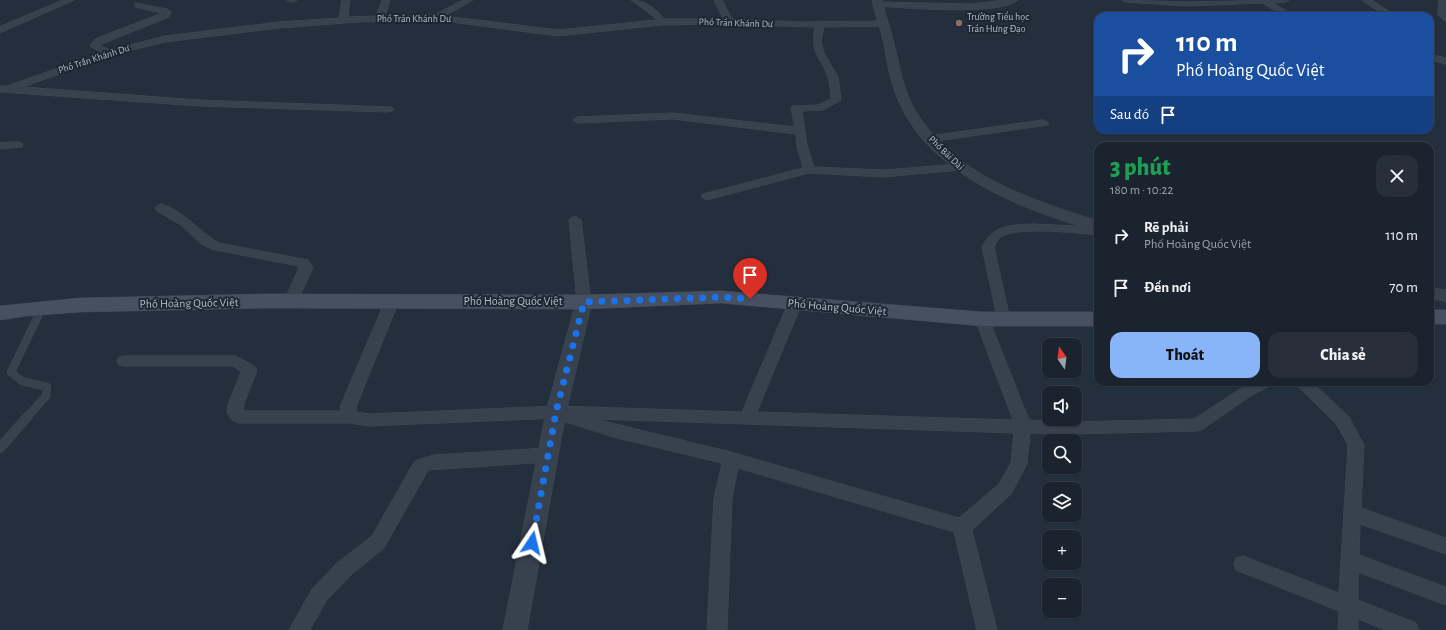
<!DOCTYPE html>
<html lang="vi">
<head>
<meta charset="utf-8">
<style>
  body { margin:0; font-family:"Alegreya Sans",sans-serif; background:#282f3a; color:#f1f3f6; height:100vh; display:flex; flex-direction:column; font-size:15px; white-space:nowrap }
  * { box-sizing:border-box; margin:0 }
  p { font-size:13px; color:#a0a4aa }
  .icon { flex:none; width:22px; height:22px; fill:none; stroke:currentColor; stroke-width:2; stroke-linecap:round; stroke-linejoin:round }
  .map { position:relative; flex:1; overflow:hidden }
  .details { position:absolute; left:1094px; top:142px; width:340px; height:244px; display:flex; flex-direction:column; background:#1b232e; border-radius:12px; box-shadow:0 1px 3px #0004,0 0 0 1px #39404a }
  .details>* { flex:none }
  .guide { position:absolute; left:1094px; top:12px; width:340px; height:122px; border-radius:12px; box-shadow:0 1px 3px #0004,0 0 0 1px #39404a; background:#1a4fa0; color:#fff; overflow:hidden }
  .needle { width:26px; rotate:346deg }
  .controls { position:absolute; left:1042px; top:338px; display:grid; gap:8px }
  .controls a { display:grid; place-items:center; width:40px; height:40px; border-radius:8px; background:#1b232e; box-shadow:0 1px 3px #0004,0 0 0 1px #39404a; font-size:20px }
  .pin { position:absolute; display:grid; place-items:center; width:34px; height:34px; color:#fff; margin:-41px -17px; border-radius:50% 50% 50% 0; rotate:-45deg; box-shadow:0 0 4px #0007 }
  .pin .icon { rotate:45deg }
  .me { position:absolute; width:44px; margin:-22px; rotate:10deg; stroke-linejoin:round; filter:drop-shadow(0 0 3px #0008) }
  .turn { display:flex; align-items:center; gap:14px; height:84px; padding:0 16px; font-size:18px }
  .turn .icon { width:52px; height:52px; stroke-width:2.5 }
  .turn b { display:block; font-size:28px; line-height:34px }
  .then { display:flex; align-items:center; height:38px; padding:0 16px; background:#0003; gap:8px; font-size:15px }
  .round { display:grid; place-items:center; flex:none; width:42px; height:42px; border-radius:12px; background:#282f3a }
  .overview { display:flex; align-items:center; justify-content:space-between; height:68px; padding:0 16px }
  h1 { font-size:24px; font-weight:800; line-height:30px; color:#1e9e55 }
  .cta { display:flex; gap:8px; margin-top:auto; padding:8px 16px }
  .cta a { flex:1; height:46px; border-radius:12px; background:#8ab4f8; color:#111; font-size:16px; font-weight:800; line-height:46px; text-align:center }
  .cta a+a { background:#282f3a; color:#f1f3f6 }
  ul { padding:0; list-style:none }
  li { display:flex; align-items:center; gap:12px; height:52px; padding:0 16px }
  li div { flex:1 }
  li b { display:block; font-size:15px }
  li em { font-style:normal }
  .map>svg:first-child { display:block }
  .lines { fill:none; stroke-linecap:round; stroke-linejoin:round }
  .service-far1-casing { stroke:#414a57; stroke-width:8 }
  .service-casing { stroke:#414a57; stroke-width:10 }
  .minor-casing { stroke:#414a57; stroke-width:1 }
  .tertiary-casing { stroke:#414a57; stroke-width:1 }
  .secondary-casing { stroke:#414a57; stroke-width:1 }
  .service-far1 { stroke:#38414e; stroke-width:7 }
  .service { stroke:#38414e; stroke-width:9 }
  .minor { fill:#38414e; fill-rule:evenodd }
  .tertiary { fill:#38414e; fill-rule:evenodd }
  .secondary { fill:#465061; fill-rule:evenodd }
  .route { stroke:#1a73e8; stroke-width:7; stroke-dasharray:0 12.6 }
  .education-dot { fill:#8d6e63; stroke:#1d2633; stroke-width:1.5 }
  .labels { text-anchor:middle; dominant-baseline:central; stroke-width:4; stroke-linejoin:round; paint-order:stroke }
  .far-poi-label { font-size:10px; fill:#b4bcc9; stroke:#1d2633; text-anchor:start }
  .far-street-label { font-size:10px; fill:#b4bcc9; stroke:#1d2633 }
  .street-label { font-size:12px; fill:#b4bcc9; stroke:#1d2633 }
</style>
</head>
<body>
<div class="map">
<svg width="1446" height="630" viewBox="0 0 1446 630">
  <rect width="100%" height="100%" fill="#242f3e"/>
  <g class="lines">
    <defs>
      <path id="service-far1" d="M27,417l19,-21 1,-9 -25,-6 -11,-9 31,-64"/>
      <path id="service" d="M0,448l28,-32"/>
      <path id="minor" d="M63,0h11l-74,33v-6z
        M287,0h10l-4,2z
        M342,0h8l-2,17 28,-1 6,-16h8l-5,16 49,-1 29,-15h10l-28,16 113,14 98,-10 -3,-4 -22,-16c13,0 25,8 33,19h59l-9,-19h8l10,19 68,3 87,-1 1,2 -4,3 -60,1 -3,14 3,12 14,24 3,23 -17,10 -22,1 5,35 7,21 70,3 75,-6 6,3 -6,3 -75,7 -75,-4 -102,27 -4,-2 -2,-2 2,-2 100,-26 -6,-22 -1,-12 -123,-15 -95,4 -5,-3 5,-3 95,-4 122,14 -4,-19 1,-2 26,-1 13,-6c-1,-7 -1,-16 -3,-22 -8,-23 -18,-21 -13,-50l-107,-3 -47,1 -103,11 -122,-16 -78,2 -79,6 -114,14 -53,13 -89,32 177,13 192,7 1,2 -1,2 -4,1 -188,-6 -200,-14v-6h7l94,-33 -11,-7 5,-7 67,-26 -27,-6v-4l32,6 4,3 -2,5 -70,28 11,5 55,-14 114,-14 60,-4z
        M1006,0h12c-17,16 -114,8 -140,6l-4,-2 4,-2 91,2z
        M1122,0l64,2 103,-2 -4,2 -12,1 22,13h-10l-23,-13 -76,3 -60,-4z
        M1362,0h10l24,16h-10z
        M1439,0h7v22l-8,-7z
        M1430,54l16,4v6l-16,-4z
        M1044,120l5,3 -1,2 -118,17 -5,-3 5,-3z
        M18,142l4,1 1,2 -1,2 -22,2v-6z
        M161,204c23,6 38,28 58,39l89,17 5,8 -17,36h-10l-2,-3 15,-33 -1,-2 -87,-17 -11,-6 -19,-18 -24,-14 -2,-3z
        M575,216l6,4 10,82 -2,3h-10l-2,-3 -8,-82z
        M1033,224l65,3v8c-21,-2 -80,-9 -97,2 -3,2 -5,6 -7,10l16,72 -2,3 -5,2 -5,-2 -16,-75c11,-22 28,-22 51,-23z
        M392,296l5,2 2,3 -43,106 1,5 12,2 187,-8 186,6 46,-109 2,-3h10l2,3 -45,109 256,8 -38,-101 2,-3 5,-2 5,2 2,3 40,101 42,2 123,-3 57,-37h22l-3,4 -18,9 -49,34 -6,2 -126,3 -41,-1 -3,31 -16,30 -39,36 25,100h-20l-23,-98 -216,-64 -6,30 -5,132h-20l7,-132 8,-35 -109,-26 -53,-17 -1,-2 -190,8 -19,-3h-111l-6,-2 -6,-8 1,-9 13,-32 -8,-6h-109l-5,-1 -2,-4 2,-4 5,-1h112l18,10 3,4 -13,34 -1,7h98l-1,-4 45,-106 2,-3zM595,419l419,14 -3,30 -12,21 -40,34 -228,-66z
        M1294,382h18l37,35 15,28 -3,63 85,30v16l-86,-30 -1,31 87,32v18l-88,-33v28l58,23 3,7h-34l-27,-11v11h-20l1,-19 -103,-41 -2,-6 2,-6 7,-2 96,37 9,-148 -11,-20z
        M548,448l6,2 2,5 -2,5 -6,2 -120,8 -44,78 -33,27 -25,26 -16,29h-21l23,-41 25,-26 35,-27 41,-72 4,-4 17,-5z"/>
      <path id="tertiary" d="M872,0h10c3,15 9,29 12,44 6,23 9,46 21,66 39,66 115,89 183,111v10c-68,-18 -164,-55 -196,-123 -11,-21 -14,-41 -18,-64 -3,-15 -9,-29 -12,-44z
        M1430,288l16,2v12l-16,-4z
        M584,296l6,2 2,4 -26,110 -39,218h-24l43,-218 30,-110 2,-4z"/>
      <path id="secondary" d="M721,291l261,21h116v14h-116l-261,-23 -137,6 -317,-1 -187,4 -54,4 -26,4v-14l80,-8 187,-4 317,1z
        M1430,310h16v14h-16z"/>
    </defs>
    <use href="#service-far1" class="service-far1-casing"/>
    <use href="#service" class="service-casing"/>
    <use href="#minor" class="minor-casing"/>
    <use href="#tertiary" class="tertiary-casing"/>
    <use href="#secondary" class="secondary-casing"/>
    <use href="#service-far1" class="service-far1"/>
    <use href="#service" class="service"/>
    <use href="#minor" class="minor"/>
    <use href="#tertiary" class="tertiary"/>
    <use href="#secondary" class="secondary"/>
  </g>
  <g class="lines">
    <path class="route" d="M532,543l24,-131 28,-110 137,-5 29,2"/>
  </g>
  <circle class="education-dot" cx="959" cy="23" r="4"/>
  <g class="labels">
    <g class="far-poi-label">
      <text x="967" y="17">Trường Tiểu học<tspan x="967" dy="12">Trần Hưng Đạo</tspan></text>
    </g>
    <g class="far-street-label">
      <text x="414" y="19">Phố Trần Khánh Dư</text>
      <text transform="translate(736 23) rotate(2)">Phố Trần Khánh Dư</text>
      <text transform="translate(94 59) rotate(-18)">Phố Trần Khánh Dư</text>
      <text transform="translate(946 153) rotate(44)">Phố Bãi Dài</text>
    </g>
    <g class="street-label">
      <text x="513" y="301">Phố Hoàng Quốc Việt</text>
      <text transform="translate(189 303) rotate(-1)">Phố Hoàng Quốc Việt</text>
      <text transform="translate(837 307) rotate(5)">Phố Hoàng Quốc Việt</text>
    </g>
  </g>
</svg>
<div class="controls">
<a><svg class="needle" viewBox="-14 -14 28 28"><path d="M0-13l5 13h-10z" fill="#e53935"/><path d="M0 13l5-13h-10z" fill="#a0a4aa"/></svg></a>
<a><svg class="icon" aria-label="sound" viewBox="0 0 24 24"><path d="M4 9h4l5-4v14l-5-4H4zM17 9q2 3 0 6"/></svg></a>
<a><svg class="icon" aria-label="search" viewBox="0 0 24 24"><circle cx="10" cy="10" r="6"/><path d="M15 15l6 6"/></svg></a>
<a><svg class="icon" aria-label="layers" viewBox="0 0 24 24"><path d="M12 4l9 5-9 5-9-5zM3 14l9 5 9-5"/></svg></a>
<a>+</a>
<a>−</a>
</div>
<div class="pin" style="left:750px;top:299px;background:#d93025"><svg class="icon" aria-label="arrive" viewBox="0 0 24 24"><path d="M6 21V4h12l-3 4 3 4H6"/></svg></div>
<svg class="me" style="left:532px;top:543px" viewBox="-20 -20 40 40"><path d="M0-17L14 15 0 8-14 15z" fill="#1a73e8" stroke="#fff" stroke-width="4"/></svg>
<div class="guide">
<div class="turn"><svg class="icon" aria-label="right" viewBox="0 0 24 24"><path d="M7 20v-9h11M14 6l5 5-5 5"/></svg><div><b>110 m</b>Phố Hoàng Quốc Việt</div></div>
<div class="then">Sau đó<svg class="icon" aria-label="arrive" viewBox="0 0 24 24"><path d="M6 21V4h12l-3 4 3 4H6"/></svg></div>
</div>
<section class="details">
<div class="overview"><div><h1>3 phút</h1><p>180 m · 10:22</p></div><a class="round"><svg class="icon" aria-label="close" viewBox="0 0 24 24"><path d="M6 6l12 12M18 6L6 18"/></svg></a></div>
<ul>
<li><svg class="icon" aria-label="right" viewBox="0 0 24 24"><path d="M7 20v-9h11M14 6l5 5-5 5"/></svg><div><b>Rẽ phải</b><p>Phố Hoàng Quốc Việt</p></div><em>110 m</em></li>
<li><svg class="icon" aria-label="arrive" viewBox="0 0 24 24"><path d="M6 21V4h12l-3 4 3 4H6"/></svg><div><b>Đến nơi</b></div><em>70 m</em></li>
</ul>
<div class="cta"><a>Thoát</a><a>Chia sẻ</a></div>
</section>
</div>
</body>
</html>
